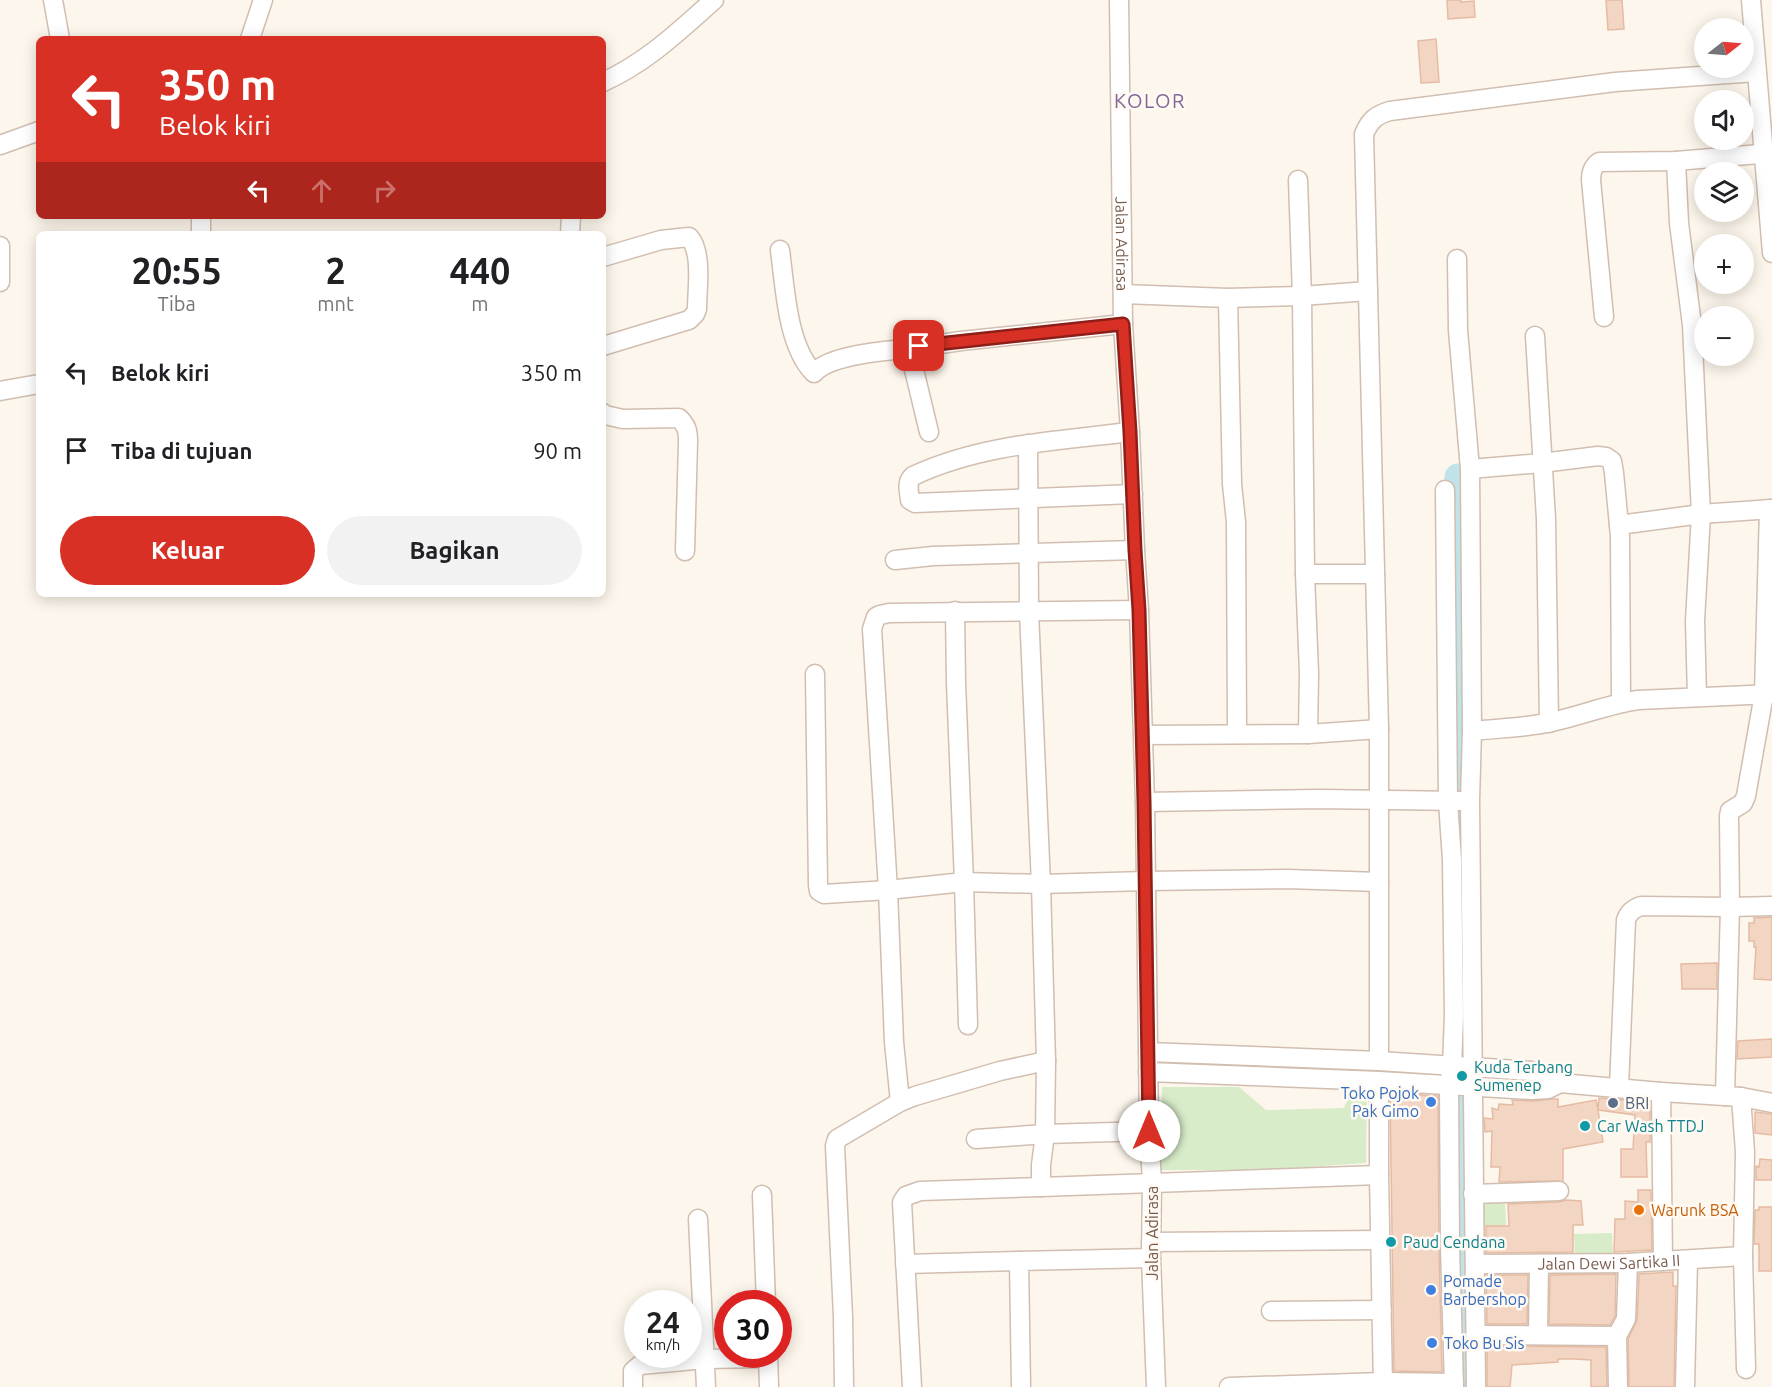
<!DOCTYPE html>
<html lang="id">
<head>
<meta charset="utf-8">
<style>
  body { margin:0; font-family:Ubuntu,sans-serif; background:#f2f2f2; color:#202124; height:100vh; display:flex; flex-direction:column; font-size:22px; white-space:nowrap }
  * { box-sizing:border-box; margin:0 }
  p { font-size:20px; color:#757577 }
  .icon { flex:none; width:33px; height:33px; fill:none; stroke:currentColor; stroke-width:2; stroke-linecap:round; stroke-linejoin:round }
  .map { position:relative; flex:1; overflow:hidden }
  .drawer { position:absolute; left:36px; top:231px; width:570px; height:366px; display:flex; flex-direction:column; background:#fff; border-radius:9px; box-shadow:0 3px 15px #0003 }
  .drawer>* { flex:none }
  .hud { position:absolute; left:36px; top:36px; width:570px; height:183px; border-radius:9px; box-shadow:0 3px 15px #0003; background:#d93025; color:#fff; overflow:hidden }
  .needle { width:39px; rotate:73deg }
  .controls { position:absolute; left:1694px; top:18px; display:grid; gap:12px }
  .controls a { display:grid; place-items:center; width:60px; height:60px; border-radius:50%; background:#fff; box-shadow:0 3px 15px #0003; font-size:30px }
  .speed { position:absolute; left:624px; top:1290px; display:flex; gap:12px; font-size:30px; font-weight:700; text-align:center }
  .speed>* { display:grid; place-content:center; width:78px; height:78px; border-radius:50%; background:#fff; box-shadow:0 3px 15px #0003; line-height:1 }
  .speed small { font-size:15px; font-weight:400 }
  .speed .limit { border:9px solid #d22; background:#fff; color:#111 }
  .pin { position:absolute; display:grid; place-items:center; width:51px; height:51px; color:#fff; margin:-26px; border-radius:12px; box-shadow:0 3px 9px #0006 }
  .me { position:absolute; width:66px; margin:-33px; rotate:0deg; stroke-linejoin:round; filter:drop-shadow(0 0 4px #0008) }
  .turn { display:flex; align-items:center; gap:21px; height:126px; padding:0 24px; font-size:27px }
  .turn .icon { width:78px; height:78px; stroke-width:2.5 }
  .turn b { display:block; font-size:42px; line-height:51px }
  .lanes { display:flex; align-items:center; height:57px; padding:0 24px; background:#0003; justify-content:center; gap:30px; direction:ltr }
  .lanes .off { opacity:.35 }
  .eta { display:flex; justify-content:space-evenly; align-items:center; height:102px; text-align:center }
  .eta b { font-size:36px; font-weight:700; line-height:42px }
  .action { display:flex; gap:12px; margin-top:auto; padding:12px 24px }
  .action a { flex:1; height:69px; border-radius:36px; background:#d93025; color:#fff; font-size:24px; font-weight:700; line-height:69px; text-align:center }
  .action a+a { background:#f2f2f2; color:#202124 }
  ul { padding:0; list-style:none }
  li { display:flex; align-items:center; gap:18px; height:78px; padding:0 24px }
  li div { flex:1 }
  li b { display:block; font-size:22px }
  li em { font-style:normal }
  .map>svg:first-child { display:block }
  .green { fill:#d8ecc9 }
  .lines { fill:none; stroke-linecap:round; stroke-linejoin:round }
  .river { stroke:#bfe3e8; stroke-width:27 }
  .building { fill:#f3d5c3; stroke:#e6bba3; stroke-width:1.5 }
  .minor-casing { stroke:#d1beb0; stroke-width:21 }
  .minor { stroke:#fff; stroke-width:18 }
  .route-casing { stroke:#8d1f18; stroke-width:15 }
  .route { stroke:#d93025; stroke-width:10 }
  .culture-dot { fill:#0f9aa8; stroke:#fffaf3; stroke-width:2 }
  .shop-dot { fill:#3f7fe0; stroke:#fffaf3; stroke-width:2 }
  .service-dot { fill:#5c6f8a; stroke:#fffaf3; stroke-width:2 }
  .food-dot { fill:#e8710a; stroke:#fffaf3; stroke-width:2 }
  .labels { text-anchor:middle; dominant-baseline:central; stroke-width:5; stroke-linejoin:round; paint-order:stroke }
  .street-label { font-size:16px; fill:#7a5c4d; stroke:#fffaf3 }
  .culture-label { font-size:16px; fill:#0d838f; stroke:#fffaf3; text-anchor:start }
  .shop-label { font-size:16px; fill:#366cbe; stroke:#fffaf3; text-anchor:start }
  .service-label { font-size:16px; fill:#4e5e75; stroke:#fffaf3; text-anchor:start }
  .food-label { font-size:16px; fill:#c56008; stroke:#fffaf3; text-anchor:start }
  .quarter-label { font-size:20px; letter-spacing:1.5px; fill:#846695; stroke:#fffaf3 }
</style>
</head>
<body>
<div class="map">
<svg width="1772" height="1387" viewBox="0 0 1772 1387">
  <rect width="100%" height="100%" fill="#fdf6ec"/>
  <path class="green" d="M1162,1087h77l27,23 78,-2 7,-16 16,1 -1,70 -100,7h-106z
    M1505,1197l1,29h-27v-28z
    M1612,1233l1,25 -38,1 -1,-25z"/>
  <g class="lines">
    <path class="river" d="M1458,477l-1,312 2,71
      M1460,1095l7,292"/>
  </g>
  <path class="building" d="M1447,0h14v2l13,-1 1,16 -27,2z
    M1606,0h16l2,29 -16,1z
    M1436,39l3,43 -18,1 -3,-42z
    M1772,917v63l-18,-1 2,-32h-2v-6h-5v-18h5v-5z
    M1717,963v26h-35l-1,-25z
    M1772,1039v18l-35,2 1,-18z
    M1390,1093l48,3 1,151 3,125 -48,-1z
    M1599,1098l51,4v40h-4l1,35h-26v-28h12l2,-34 -37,-5 5,32 -40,7v32l-64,1 1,-15h-9l1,-36 -7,1 -1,-14 9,1 -1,-11 6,2 1,-6 14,1 -1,-5 21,1 20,-2h5v8l38,-7 2,9z
    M1755,1112l17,2v21l-17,-2z
    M1760,1159l12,1v20h-16v-14l3,1z
    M1638,1190h13l1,60 -38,2 1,-33h10v-18l13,1z
    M1566,1200l15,1 2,24h-10v27l-87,1v-27h23l-1,-22 51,-2z
    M1759,1207h13v64h-13v-27h-5l1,-34h4z
    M1673,1272v14h3l-2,101h-45l-1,-48 9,-19 2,-46z
    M1616,1274l-1,42 -5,9 -61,-1 1,-49z
    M1486,1275h42l-1,49h-40z
    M1487,1346l119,1 1,40h-16v-27l-17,-1h-16v3l-46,3 -2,22h-23z"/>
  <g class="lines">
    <defs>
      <g id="minor">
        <path d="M53,0l7,39"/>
        <path id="s1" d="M1119,0l4,324 7,108 5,118 4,60 6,192 4,329 3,51 -1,76 5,129"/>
        <path d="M1751,0l21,253"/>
        <path d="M250,39l13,-39"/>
        <path d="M603,82c43,-19 76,-51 111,-82"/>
        <path d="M0,145l39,-14"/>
        <path d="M1676,161l3,62 13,102 9,189 -6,107 2,76"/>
        <path d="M1298,180l4,116 3,278 4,99 -1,61"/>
        <path d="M201,234v-18"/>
        <path d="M570,234l1,-18"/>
        <path d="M0,246v36"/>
        <path d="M780,250c5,37 7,96 34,123 15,-18 74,-23 97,-24"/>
        <path d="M603,257l58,-17 28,-3c14,15 8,53 8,72l-2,5 -6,6 -86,26"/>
        <path d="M1457,259l1,71 12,139 2,262 -2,70 6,586"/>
        <path d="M1123,294l105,4 74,-2 66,-5"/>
        <path d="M1228,298l4,186 4,38 1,212"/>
        <path d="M1604,317l-13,-137c0,-7 1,-13 8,-18l77,-1 96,-8"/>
        <path d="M1535,336l11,183 3,204"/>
        <path d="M0,391l39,-7"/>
        <path d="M603,413l2,2 18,4 56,-1c8,8 9,13 9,24l-3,109"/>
        <path d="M929,432l-19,-79 3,-5 48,-7 162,-17"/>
        <path d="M1130,432c-73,9 -149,12 -217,44 -7,6 -4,15 -3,24l5,3 218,-9"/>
        <path d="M1028,444l1,168 12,272 5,177 -1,73 -4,31v22l338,-12"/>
        <path d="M1470,469l72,-6 56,-7 8,1 6,4 2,12 6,63 1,166"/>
        <path d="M1445,490l3,312 4,58 2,156 -2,50 -3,20 1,161 4,140"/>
        <path d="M1619,525l82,-11 71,-5"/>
        <path d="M895,560l38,-4 202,-6"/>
        <path d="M1305,574h70"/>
        <path d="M955,611l1,72 8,199 4,143"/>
        <path d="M815,674l3,211 1,6 5,3 64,-4 76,-8 77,2 104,-3 142,-2 92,3"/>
        <path d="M1472,731c26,-3 54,-3 79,-9 29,-6 58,-18 87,-22l134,-6"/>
        <path d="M1143,735l165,-1 71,-5"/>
        <path d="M1145,802l174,-3 142,2"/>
        <path d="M1148,1052l231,9 153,10 14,4 14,8 101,9 80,5 31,6"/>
        <path d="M1379,1061v-332l-15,-595c6,-14 12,-19 26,-23l225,-29 141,-10"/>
        <path d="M1148,1072l231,9 153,9 16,-1 12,-6"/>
        <path d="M1379,1081v94l4,212"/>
        <path d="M1619,1087l7,-167c3,-8 7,-11 15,-14l89,1 42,-1"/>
        <path d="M1661,1092l2,169"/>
        <path d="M1725,1096l5,-189 -1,-91 1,-5 13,-8 3,-7 18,-102 5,-185"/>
        <path d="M1741,1097l4,55 -2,104 3,113"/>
        <path d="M900,1102l-6,-60 -6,-152 -16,-261 4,-12 4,-2 9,-2 250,-3"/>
        <path d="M976,1139l69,-5 104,-3"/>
        <path d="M1473,1194l86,-3"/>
        <path d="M762,1195l4,109"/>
        <path d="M698,1219l8,168"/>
        <path d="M1151,1242l229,-2"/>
        <path d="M905,1264l114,-3"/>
        <path id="s2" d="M1475,1264l153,-1 115,-7"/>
        <path d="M1271,1311l111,-1"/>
        <path d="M1476,1335l141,1"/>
        <path d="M1538,1335l1,-71"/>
        <path d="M768,1354l1,33"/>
        <path d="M633,1387v-16l7,-6 65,-6 63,-1"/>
        <path d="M844,1387l-1,-70 -8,-171 2,-7 63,-37 15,-6 85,-25 46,-10"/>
        <path d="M912,1387l-10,-185 4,-6 14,-5 121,-4"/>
        <path d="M1021,1387l-2,-126 132,-3"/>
        <path d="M1229,1387l154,-5 71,1"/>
        <path d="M1618,1387l-1,-51 9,-17 2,-56"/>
        <path d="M1685,1387l3,-127"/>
      </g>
    </defs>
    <use href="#minor" class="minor-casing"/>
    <use href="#minor" class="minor"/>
  </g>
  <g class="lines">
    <defs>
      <path id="route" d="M919,346l204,-22 7,108 5,118 4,60 5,192 5,329"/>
    </defs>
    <use href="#route" class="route-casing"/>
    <use href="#route" class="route"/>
  </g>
  <g class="culture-dot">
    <circle cx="1462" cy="1076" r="6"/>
    <circle cx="1585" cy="1126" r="6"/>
    <circle cx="1391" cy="1242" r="6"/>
  </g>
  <g class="shop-dot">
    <circle cx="1431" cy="1102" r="6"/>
    <circle cx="1431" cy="1290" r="6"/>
    <circle cx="1432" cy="1343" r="6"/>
  </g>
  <circle class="service-dot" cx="1613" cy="1103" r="6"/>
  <circle class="food-dot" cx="1639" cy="1210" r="6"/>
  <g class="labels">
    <g class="street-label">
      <text stroke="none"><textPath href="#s1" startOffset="244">Jalan Adirasa</textPath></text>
      <text transform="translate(1152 1233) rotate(-90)">Jalan Adirasa</text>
      <text stroke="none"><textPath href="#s2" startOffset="134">Jalan Dewi Sartika II</textPath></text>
    </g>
    <g class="culture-label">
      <text x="1474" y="1067">Kuda Terbang<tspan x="1474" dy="18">Sumenep</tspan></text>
      <text x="1597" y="1126">Car Wash TTDJ</text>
      <text x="1403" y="1242">Paud Cendana</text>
    </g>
    <g class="shop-label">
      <text x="1419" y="1093" text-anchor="end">Toko Pojok<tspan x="1419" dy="18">Pak Gimo</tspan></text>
      <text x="1443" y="1281">Pomade<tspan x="1443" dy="18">Barbershop</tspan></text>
      <text x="1444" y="1343">Toko Bu Sis</text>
    </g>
    <g class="service-label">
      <text x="1625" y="1103">BRI</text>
    </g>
    <g class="food-label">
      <text x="1651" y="1210">Warunk BSA</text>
    </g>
    <g class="quarter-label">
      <text x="1150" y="100">KOLOR</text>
    </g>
  </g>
</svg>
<div class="controls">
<a><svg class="needle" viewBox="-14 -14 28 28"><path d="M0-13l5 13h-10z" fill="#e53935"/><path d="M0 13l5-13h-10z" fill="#757577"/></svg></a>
<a><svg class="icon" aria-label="sound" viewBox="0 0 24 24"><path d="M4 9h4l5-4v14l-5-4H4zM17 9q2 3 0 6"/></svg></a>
<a><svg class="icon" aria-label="layers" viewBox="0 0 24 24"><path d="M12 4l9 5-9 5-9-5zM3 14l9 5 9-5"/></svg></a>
<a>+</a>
<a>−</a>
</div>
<div class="speed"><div>24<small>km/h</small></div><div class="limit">30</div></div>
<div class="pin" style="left:919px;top:346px;background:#d93025"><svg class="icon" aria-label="arrive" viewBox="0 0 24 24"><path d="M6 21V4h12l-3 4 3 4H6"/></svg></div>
<svg class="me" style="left:1149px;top:1131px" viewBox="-20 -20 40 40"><circle r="19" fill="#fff"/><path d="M0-13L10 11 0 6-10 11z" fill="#d93025"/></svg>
<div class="hud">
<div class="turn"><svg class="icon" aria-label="left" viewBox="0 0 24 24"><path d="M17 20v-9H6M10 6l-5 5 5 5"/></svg><div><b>350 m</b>Belok kiri</div></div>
<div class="lanes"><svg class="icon" aria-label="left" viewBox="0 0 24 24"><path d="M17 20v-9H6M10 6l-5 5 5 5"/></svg><svg class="icon off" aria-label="ahead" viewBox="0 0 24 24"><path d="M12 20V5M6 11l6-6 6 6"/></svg><svg class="icon off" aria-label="right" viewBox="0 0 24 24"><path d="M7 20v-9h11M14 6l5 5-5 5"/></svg></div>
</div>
<section class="drawer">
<div class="eta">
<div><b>20:55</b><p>Tiba</p></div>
<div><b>2</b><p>mnt</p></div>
<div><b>440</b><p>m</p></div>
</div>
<ul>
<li><svg class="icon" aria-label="left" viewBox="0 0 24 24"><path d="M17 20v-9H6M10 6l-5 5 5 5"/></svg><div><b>Belok kiri</b></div><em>350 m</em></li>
<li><svg class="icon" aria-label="arrive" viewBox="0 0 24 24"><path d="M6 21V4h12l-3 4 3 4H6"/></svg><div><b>Tiba di tujuan</b></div><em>90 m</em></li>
</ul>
<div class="action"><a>Keluar</a><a>Bagikan</a></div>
</section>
</div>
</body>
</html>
